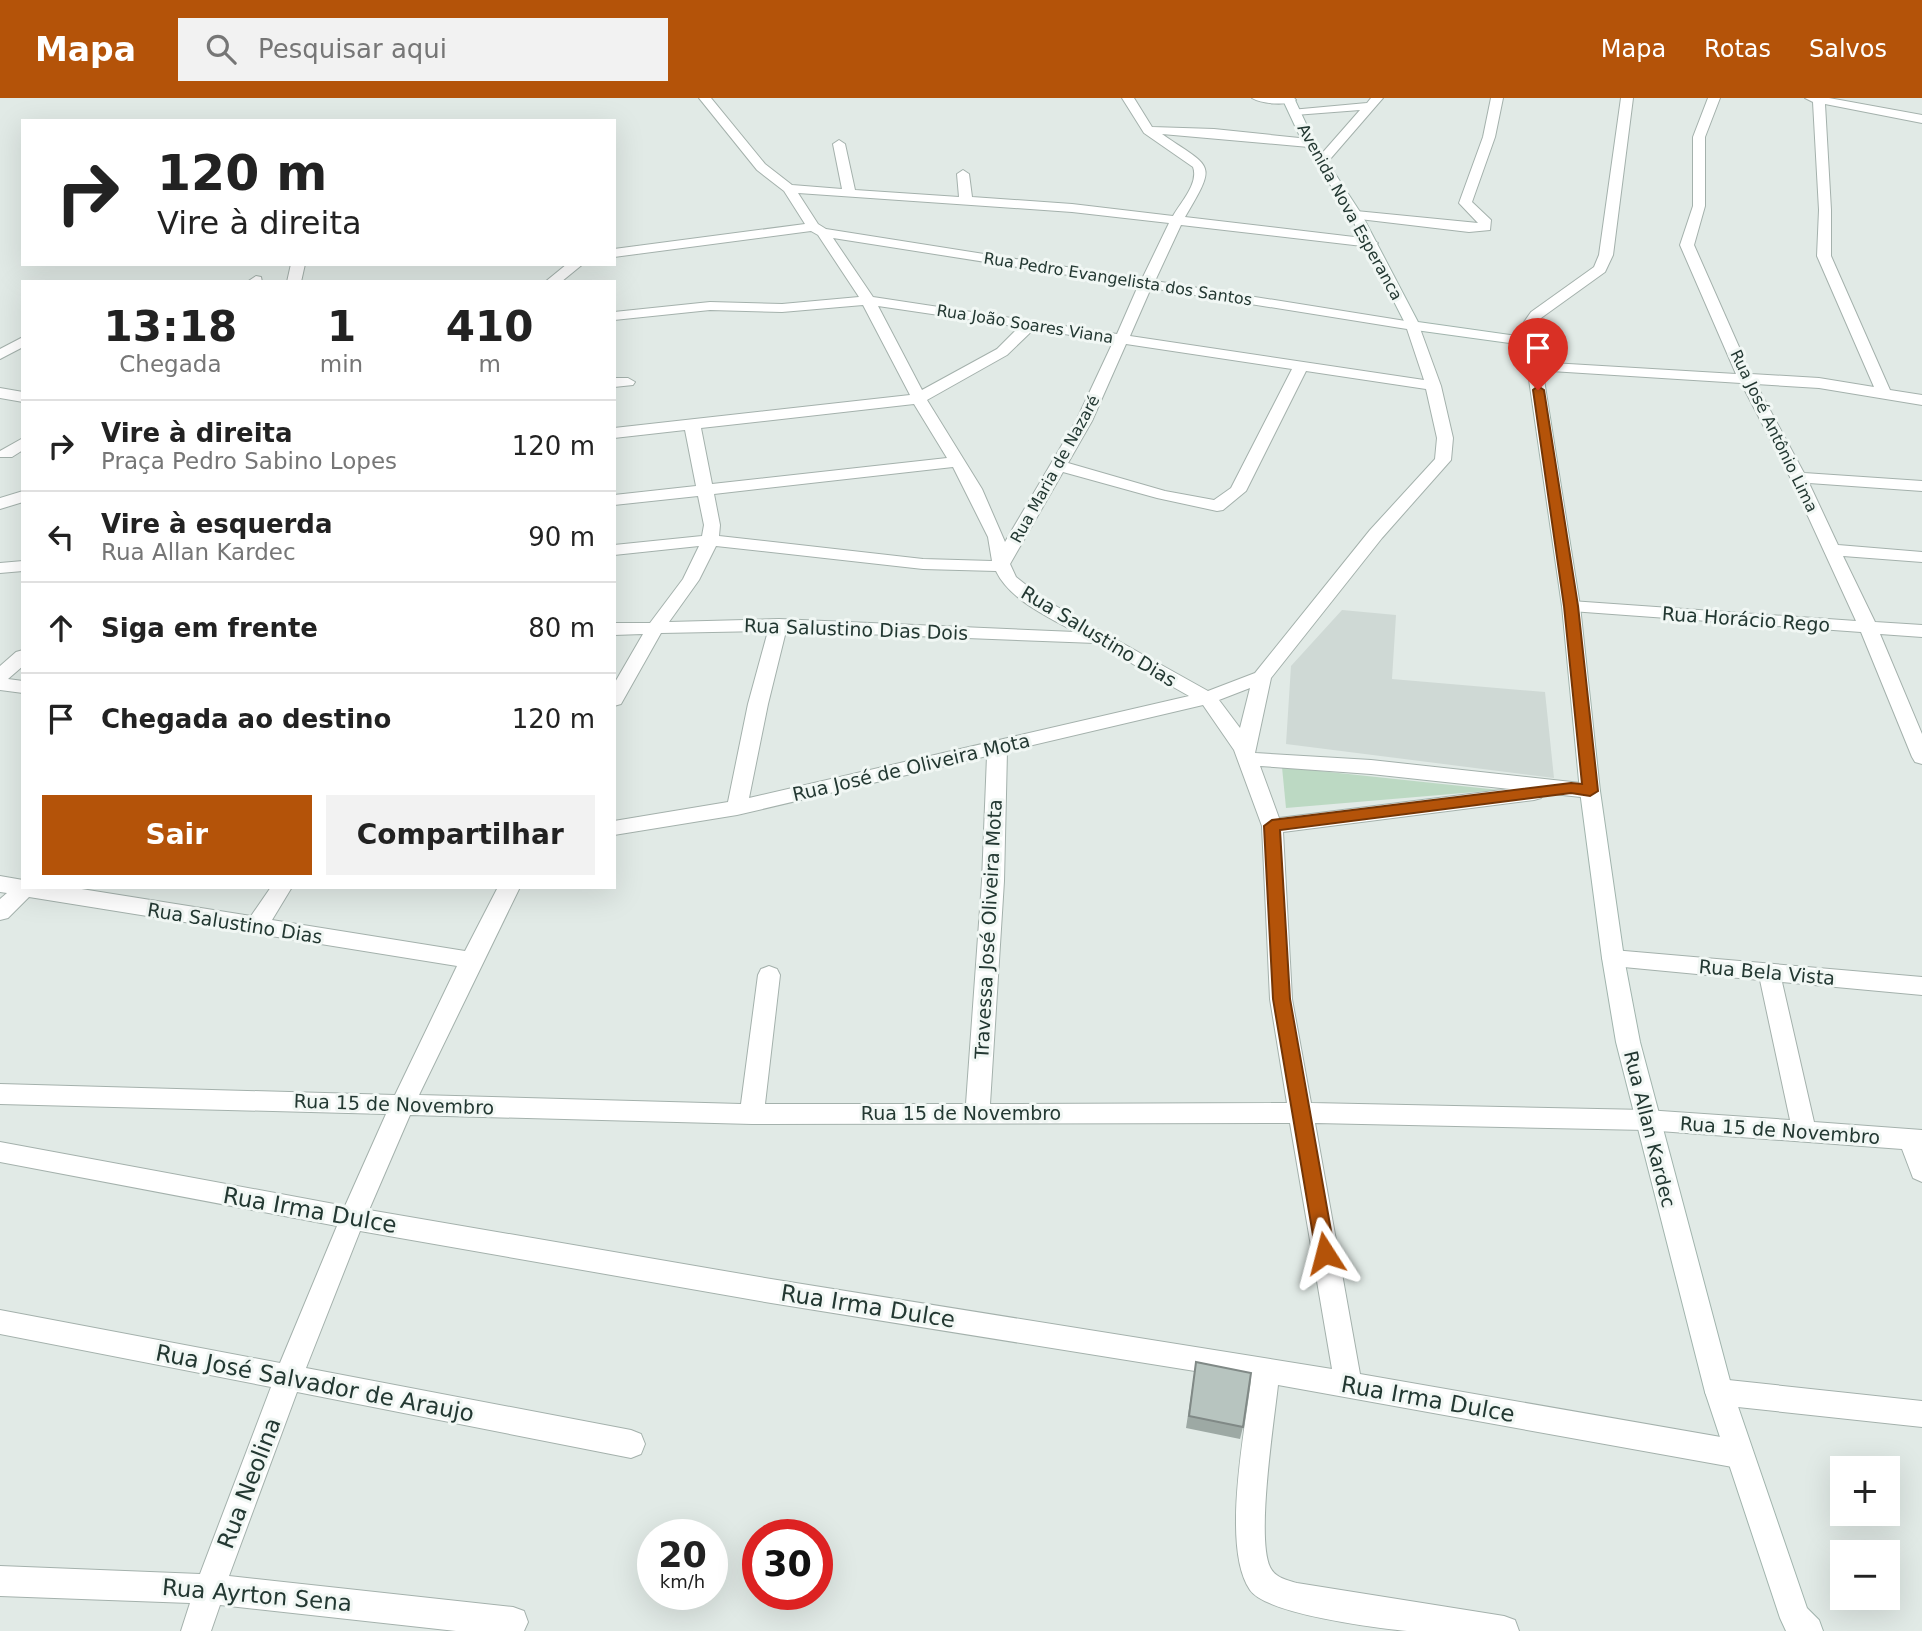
<!DOCTYPE html>
<html lang="pt">
<head>
<meta charset="utf-8">
<style>
  body { margin:0; font-family:"DejaVu Sans",sans-serif; background:#f2f2f2; color:#222; height:100vh; display:flex; flex-direction:column; font-size:26px; white-space:nowrap }
  * { box-sizing:border-box; margin:0 }
  p { font-size:23px; color:#767676 }
  .icon { flex:none; width:38px; height:38px; fill:none; stroke:currentColor; stroke-width:2; stroke-linecap:round; stroke-linejoin:round }
  .map { position:relative; flex:1; overflow:hidden }
  .sheet { position:absolute; left:21px; top:182px; width:595px; height:609px; display:flex; flex-direction:column; background:#fff; border-radius:0px; box-shadow:0 7px 28px #0002 }
  .sheet>* { flex:none }
  .hud { position:absolute; left:21px; top:21px; width:595px; height:147px; border-radius:0px; box-shadow:0 7px 28px #0002; background:#fff; color:#222; overflow:hidden }
  .buttons { position:absolute; left:1830px; top:1358px; display:grid; gap:14px }
  .buttons a { display:grid; place-items:center; width:70px; height:70px; border-radius:0px; background:#fff; box-shadow:0 7px 28px #0002; font-size:35px }
  .speed { position:absolute; left:637px; top:1421px; display:flex; gap:14px; font-size:35px; font-weight:700; text-align:center }
  .speed>* { display:grid; place-content:center; width:91px; height:91px; border-radius:50%; background:#fff; box-shadow:0 7px 28px #0002; line-height:1 }
  .speed small { font-size:18px; font-weight:400 }
  .speed .limit { border:10px solid #d22; background:#fff; color:#111 }
  .pin { position:absolute; display:grid; place-items:center; width:60px; height:60px; color:#fff; margin:-72px -30px; border-radius:50% 50% 50% 0; rotate:-45deg; box-shadow:0 0 7px #0007 }
  .pin .icon { rotate:45deg }
  .me { position:absolute; width:77px; margin:-38px; rotate:351deg; stroke-linejoin:round; filter:drop-shadow(0 0 5px #0008) }
  .turn { display:flex; align-items:center; gap:24px; height:147px; padding:0 21px; font-size:32px }
  .turn .icon { width:91px; height:91px; stroke-width:2.5 }
  .turn b { display:block; font-size:49px; line-height:60px }
  .eta { display:flex; justify-content:space-evenly; align-items:center; height:119px; text-align:center }
  .eta b { font-size:42px; font-weight:700; line-height:49px }
  .cta { display:flex; gap:14px; margin-top:auto; padding:14px 21px }
  .cta a { flex:1; height:80px; border-radius:0px; background:#b45309; color:#fff; font-size:28px; font-weight:700; line-height:80px; text-align:center }
  .cta a+a { background:#f2f2f2; color:#222 }
  ul { padding:0; list-style:none }
  li { display:flex; align-items:center; gap:21px; height:91px; padding:0 21px; border-top:2px solid #e0e0e0 }
  li div { flex:1 }
  li b { display:block; font-size:26px }
  li em { font-style:normal }
  header { display:flex; align-items:center; gap:42px; box-sizing:border-box; height:98px; padding:0 35px; background:#b45309; color:#fff }
  header strong { font-size:33px }
  nav { display:flex; gap:38px; margin-inline-start:auto; font-size:24px }
  .search { width:490px; height:63px; background:#f2f2f2; display:flex; align-items:center; gap:18px; box-sizing:border-box; padding:0 24px; border-radius:0px; color:#767676; font-size:26px }
  .map>svg:first-child { display:block }
  .built { fill:#cfd9d5 }
  .green { fill:#bcd9c3 }
  .lines { fill:none; stroke-linecap:round; stroke-linejoin:round }
  .minor-casing { stroke:#a4b1ac; stroke-width:2 }
  .secondary-casing { stroke:#a1b4ad; stroke-width:2 }
  .minor { fill:#fff; fill-rule:evenodd }
  .secondary { fill:#fff; fill-rule:evenodd }
  .wall { fill:#9da9a4 }
  .building { fill:#b7c4bf; stroke:#808986; stroke-width:2 }
  .route { fill:#b45309; stroke:#753606; stroke-width:2 }
  .labels { text-anchor:middle; dominant-baseline:central; stroke-width:6; stroke-linejoin:round; paint-order:stroke }
  .far-street-label { font-size:16px; fill:#233832; stroke:#f1f7f4 }
  .street-label { font-size:19px; fill:#233832; stroke:#f1f7f4 }
  .near-street-label { font-size:23px; fill:#233832; stroke:#f1f7f4 }
</style>
</head>
<body>
<header>
<strong>Mapa</strong>
<div class="search"><svg class="icon" aria-label="search" viewBox="0 0 24 24"><circle cx="10" cy="10" r="6"/><path d="M15 15l6 6"/></svg>Pesquisar aqui</div>
<nav><a>Mapa</a><a>Rotas</a><a>Salvos</a></nav>
</header>
<div class="map">
<svg width="1922" height="1533" viewBox="0 0 1922 1533">
  <rect width="100%" height="100%" fill="#e1eae6"/>
  <path class="built" d="M1342,512l54,5 -4,64 153,13 9,86 -268,-34 5,-78z"/>
  <path class="green" d="M1282,669l217,23 -213,18z"/>
  <g class="lines">
    <defs>
      <path id="minor" d="M699,0h12l54,66 27,21 50,4 -9,-45 6,-4 6,4 10,46 104,7 -2,-23 6,-4 6,4 3,23 100,7 101,12c8,-14 26,-33 20,-49l-49,-34 -22,-35h12l18,29 62,2 95,10 6,4 -6,4 -147,-13c50,35 56,27 23,83l186,22 7,4 -7,4 -190,-22 -26,56 263,42 23,63 12,52 -2,22 -69,78 -111,140 -16,75 116,7 219,24 7,2 3,5 -3,5 -7,2 -46,-5 -3,5 -7,2 -251,32 9,167 19,104 335,7 144,10 -30,-140 -147,-14 -8,-2 -3,-6 3,-6 8,-2 309,27v18l-140,-13 32,140 108,8v52l-9,-4 -11,-29 -256,-19 -331,-7 45,251 378,66 10,4 4,10 -4,10 -10,4 -460,-83c-4,37 -22,152 -8,182 5,11 17,13 27,16l207,33 11,4 4,11c-36,0 -75,0 -112,0 -31,-3 -141,-17 -157,-41 -29,-42 -5,-159 1,-210l-480,-77 -411,-72 -54,137 325,62 10,4 4,10 -4,10 -10,4 -334,-66 -68,184 284,31 11,4 4,11 -4,9h-68l-236,-26 -9,26h-30l9,-28 -190,-7v-30l200,8 71,-187 -271,-53v-24l280,53 57,-137 -337,-64v-20l345,64 41,-92 -386,-10v-20l395,11 62,-129 -428,-69 -21,21 -8,2v-21l7,-6 -7,-1v-16l23,4v7h46l182,29 20,-29h21l-20,33 193,31 33,-64h22l-101,208 322,9 17,-129 3,-6 8,-3 8,3 3,6 -15,129h201l16,-223 5,-125 -250,59 -123,20v-14l114,-19 20,-98 20,-73 -107,2 -40,71 -7,2v-22l29,-50 -29,1v-12h36l33,-44 16,-33 -85,9v-10l88,-9 2,-11 -6,-29 -84,9v-10l82,-9 -11,-56 -71,8v-10l296,-33 -47,-90 -81,7 -72,-2 -96,10v-8l96,-10 72,2 77,-7 -41,-62 -7,-4 -197,26v-8l191,-25 -21,-33 -27,-21zM798,95l274,19 97,11 -27,56 -316,-50 -8,-5zM833,140l305,48 -21,48 -244,-37zM1151,190l256,41 17,51 -294,-44zM878,208l141,21 -22,22 -75,41zM1034,231l79,13 -37,79 -71,121 -23,-53 -55,-89 80,-45zM1126,246l166,25 -61,119 -17,12 -49,-9 -97,-28 24,-42zM1306,273l120,18 11,49 -2,21 -65,71 -115,143 -47,18 -163,-91 -29,-23 -6,-13 53,-92 94,26 60,13 6,-1 23,-19zM914,306l33,54 -235,26 -11,-56zM953,369l35,70 4,24 -69,-2 -204,-23 1,-11 -6,-31zM716,448l207,23 73,2c14,29 51,45 79,61l-296,-13 -110,3 30,-42zM786,533l310,12 93,53 -440,102 19,-94zM1250,590l-10,40 -21,-28zM1203,607l31,45 28,76 8,173 17,104 -297,1 14,-223 3,-130zM1260,668l111,8 139,15 -231,29zM410,1017l342,9 538,-1 42,246 -561,-90 -402,-69z
        M1252,0h42l2,2c-10,6 -34,4 -44,-2z
        M1371,0h12l-58,67h-8v-6l43,-49 -65,5 -6,-3 2,-2 76,-7z
        M1491,0h12l-8,39 -23,65 19,18 -1,10 -21,2 -118,-14 -1,-3 6,-4 122,12 -19,-20 24,-66z
        M1621,0h12l-20,157 -8,17 -64,46 -3,4v20l-7,4 -5,-1 -2,-23 7,-10 63,-45 5,-12z
        M1708,0h12l-15,39v69l-11,39 57,129 68,4 55,9 -57,-131 2,-46 -6,-108 -8,-4h24l93,17v8l-97,-19 6,106v46l59,134 32,5v10l-103,-17 -63,-4 48,89 118,8v10l-113,-8 29,62 84,7v10l-79,-6 32,66 47,3v12l-42,-3 42,100v30l-7,-2 -3,-5 -51,-125 -290,-21 -9,-5 9,-5 285,20 -66,-144 -49,-94 -206,-13 -7,-4 7,-4 201,12 -56,-129 13,-39v-69z
        M291,166h14l-4,18h-14z
        M567,166h16l-22,18h-16z
        M256,178l5,1 1,5h-15z
        M23,239v10l-23,12v-10z
        M614,280h14l7,4 -2,3 -19,2z
        M0,290l23,4v10l-23,-4z
        M23,340v12l-11,7h-12v-6z
        M23,393v11l-23,7v-11z
        M23,463v10l-23,2v-10z
        M23,552v16l-15,13 15,2v12l-23,-3v-24l16,-14z
        M1719,1281l203,22v26l-203,-22 -10,-4 -4,-9 4,-9z"/>
      <path id="secondary" d="M1282,0h12l21,45 47,72 56,107 113,16 7,4 42,264 20,185 24,167 16,84 93,350 74,216 12,12 4,11h-37l-6,-13 -75,-226 -89,-350 -14,-84 -22,-167 -18,-185 -38,-261 -116,-16 -58,-114 -47,-72z"/>
    </defs>
    <use href="#minor" class="minor-casing"/>
    <use href="#secondary" class="secondary-casing"/>
    <use href="#minor" class="minor"/>
    <use href="#secondary" class="secondary"/>
  </g>
  <path class="wall" d="M1196,1264l47,65 -3,12 -54,-11z"/>
  <path class="building" d="M1196,1264l55,11 -8,54 -54,-11z"/>
  <path class="route" d="M1538,288l6,4 34,216 20,185 -8,5 -19,-3 -291,37 10,169 45,254 -3,6 -7,3 -6,-3 -3,-6 -43,-254 -9,-173 8,-6 299,-37 11,1 -18,-178 -31,-216z"/>
  <g class="labels">
    <g class="far-street-label">
      <text transform="translate(1350 114) rotate(61)">Avenida Nova Esperanca</text>
      <text transform="translate(1118 181) rotate(9)">Rua Pedro Evangelista dos Santos</text>
      <text transform="translate(1025 226) rotate(9)">Rua João Soares Viana</text>
      <text transform="translate(1774 333) rotate(64)">Rua José Antônio Lima</text>
      <text transform="translate(1055 371) rotate(-61)">Rua Maria de Nazaré</text>
    </g>
    <g class="street-label">
      <text transform="translate(1746 521) rotate(4)">Rua Horácio Rego</text>
      <text transform="translate(856 531) rotate(2)">Rua Salustino Dias Dois</text>
      <text transform="translate(1099 538) rotate(31)">Rua Salustino Dias</text>
      <text transform="translate(911 669) rotate(-13)">Rua José de Oliveira Mota</text>
      <text transform="translate(235 825) rotate(9)">Rua Salustino Dias</text>
      <text transform="translate(988 831) rotate(-87)">Travessa José Oliveira Mota</text>
      <text transform="translate(1767 874) rotate(5)">Rua Bela Vista</text>
      <text transform="translate(394 1006) rotate(2)">Rua 15 de Novembro</text>
      <text x="961" y="1015">Rua 15 de Novembro</text>
      <text transform="translate(1650 1031) rotate(76)">Rua Allan Kardec</text>
      <text transform="translate(1780 1032) rotate(4)">Rua 15 de Novembro</text>
    </g>
    <g class="near-street-label">
      <text transform="translate(310 1112) rotate(10)">Rua Irma Dulce</text>
      <text transform="translate(868 1208) rotate(9)">Rua Irma Dulce</text>
      <text transform="translate(315 1285) rotate(11)">Rua José Salvador de Araujo</text>
      <text transform="translate(1428 1301) rotate(10)">Rua Irma Dulce</text>
      <text transform="translate(249 1385) rotate(-69)">Rua Neolina</text>
      <text transform="translate(257 1497) rotate(5)">Rua Ayrton Sena</text>
    </g>
  </g>
</svg>
<div class="buttons">
<a>+</a>
<a>−</a>
</div>
<div class="speed"><div>20<small>km/h</small></div><div class="limit">30</div></div>
<div class="pin" style="left:1538px;top:292px;background:#d93025"><svg class="icon" aria-label="arrive" viewBox="0 0 24 24"><path d="M6 21V4h12l-3 4 3 4H6"/></svg></div>
<svg class="me" style="left:1325px;top:1155px" viewBox="-20 -20 40 40"><path d="M0-17L14 15 0 8-14 15z" fill="#b45309" stroke="#fff" stroke-width="4"/></svg>
<div class="hud">
<div class="turn"><svg class="icon" aria-label="right" viewBox="0 0 24 24"><path d="M7 20v-9h11M14 6l5 5-5 5"/></svg><div><b>120 m</b>Vire à direita</div></div>
</div>
<section class="sheet">
<div class="eta">
<div><b>13:18</b><p>Chegada</p></div>
<div><b>1</b><p>min</p></div>
<div><b>410</b><p>m</p></div>
</div>
<ul>
<li><svg class="icon" aria-label="right" viewBox="0 0 24 24"><path d="M7 20v-9h11M14 6l5 5-5 5"/></svg><div><b>Vire à direita</b><p>Praça Pedro Sabino Lopes</p></div><em>120 m</em></li>
<li><svg class="icon" aria-label="left" viewBox="0 0 24 24"><path d="M17 20v-9H6M10 6l-5 5 5 5"/></svg><div><b>Vire à esquerda</b><p>Rua Allan Kardec</p></div><em>90 m</em></li>
<li><svg class="icon" aria-label="ahead" viewBox="0 0 24 24"><path d="M12 20V5M6 11l6-6 6 6"/></svg><div><b>Siga em frente</b></div><em>80 m</em></li>
<li><svg class="icon" aria-label="arrive" viewBox="0 0 24 24"><path d="M6 21V4h12l-3 4 3 4H6"/></svg><div><b>Chegada ao destino</b></div><em>120 m</em></li>
</ul>
<div class="cta"><a>Sair</a><a>Compartilhar</a></div>
</section>
</div>
</body>
</html>
